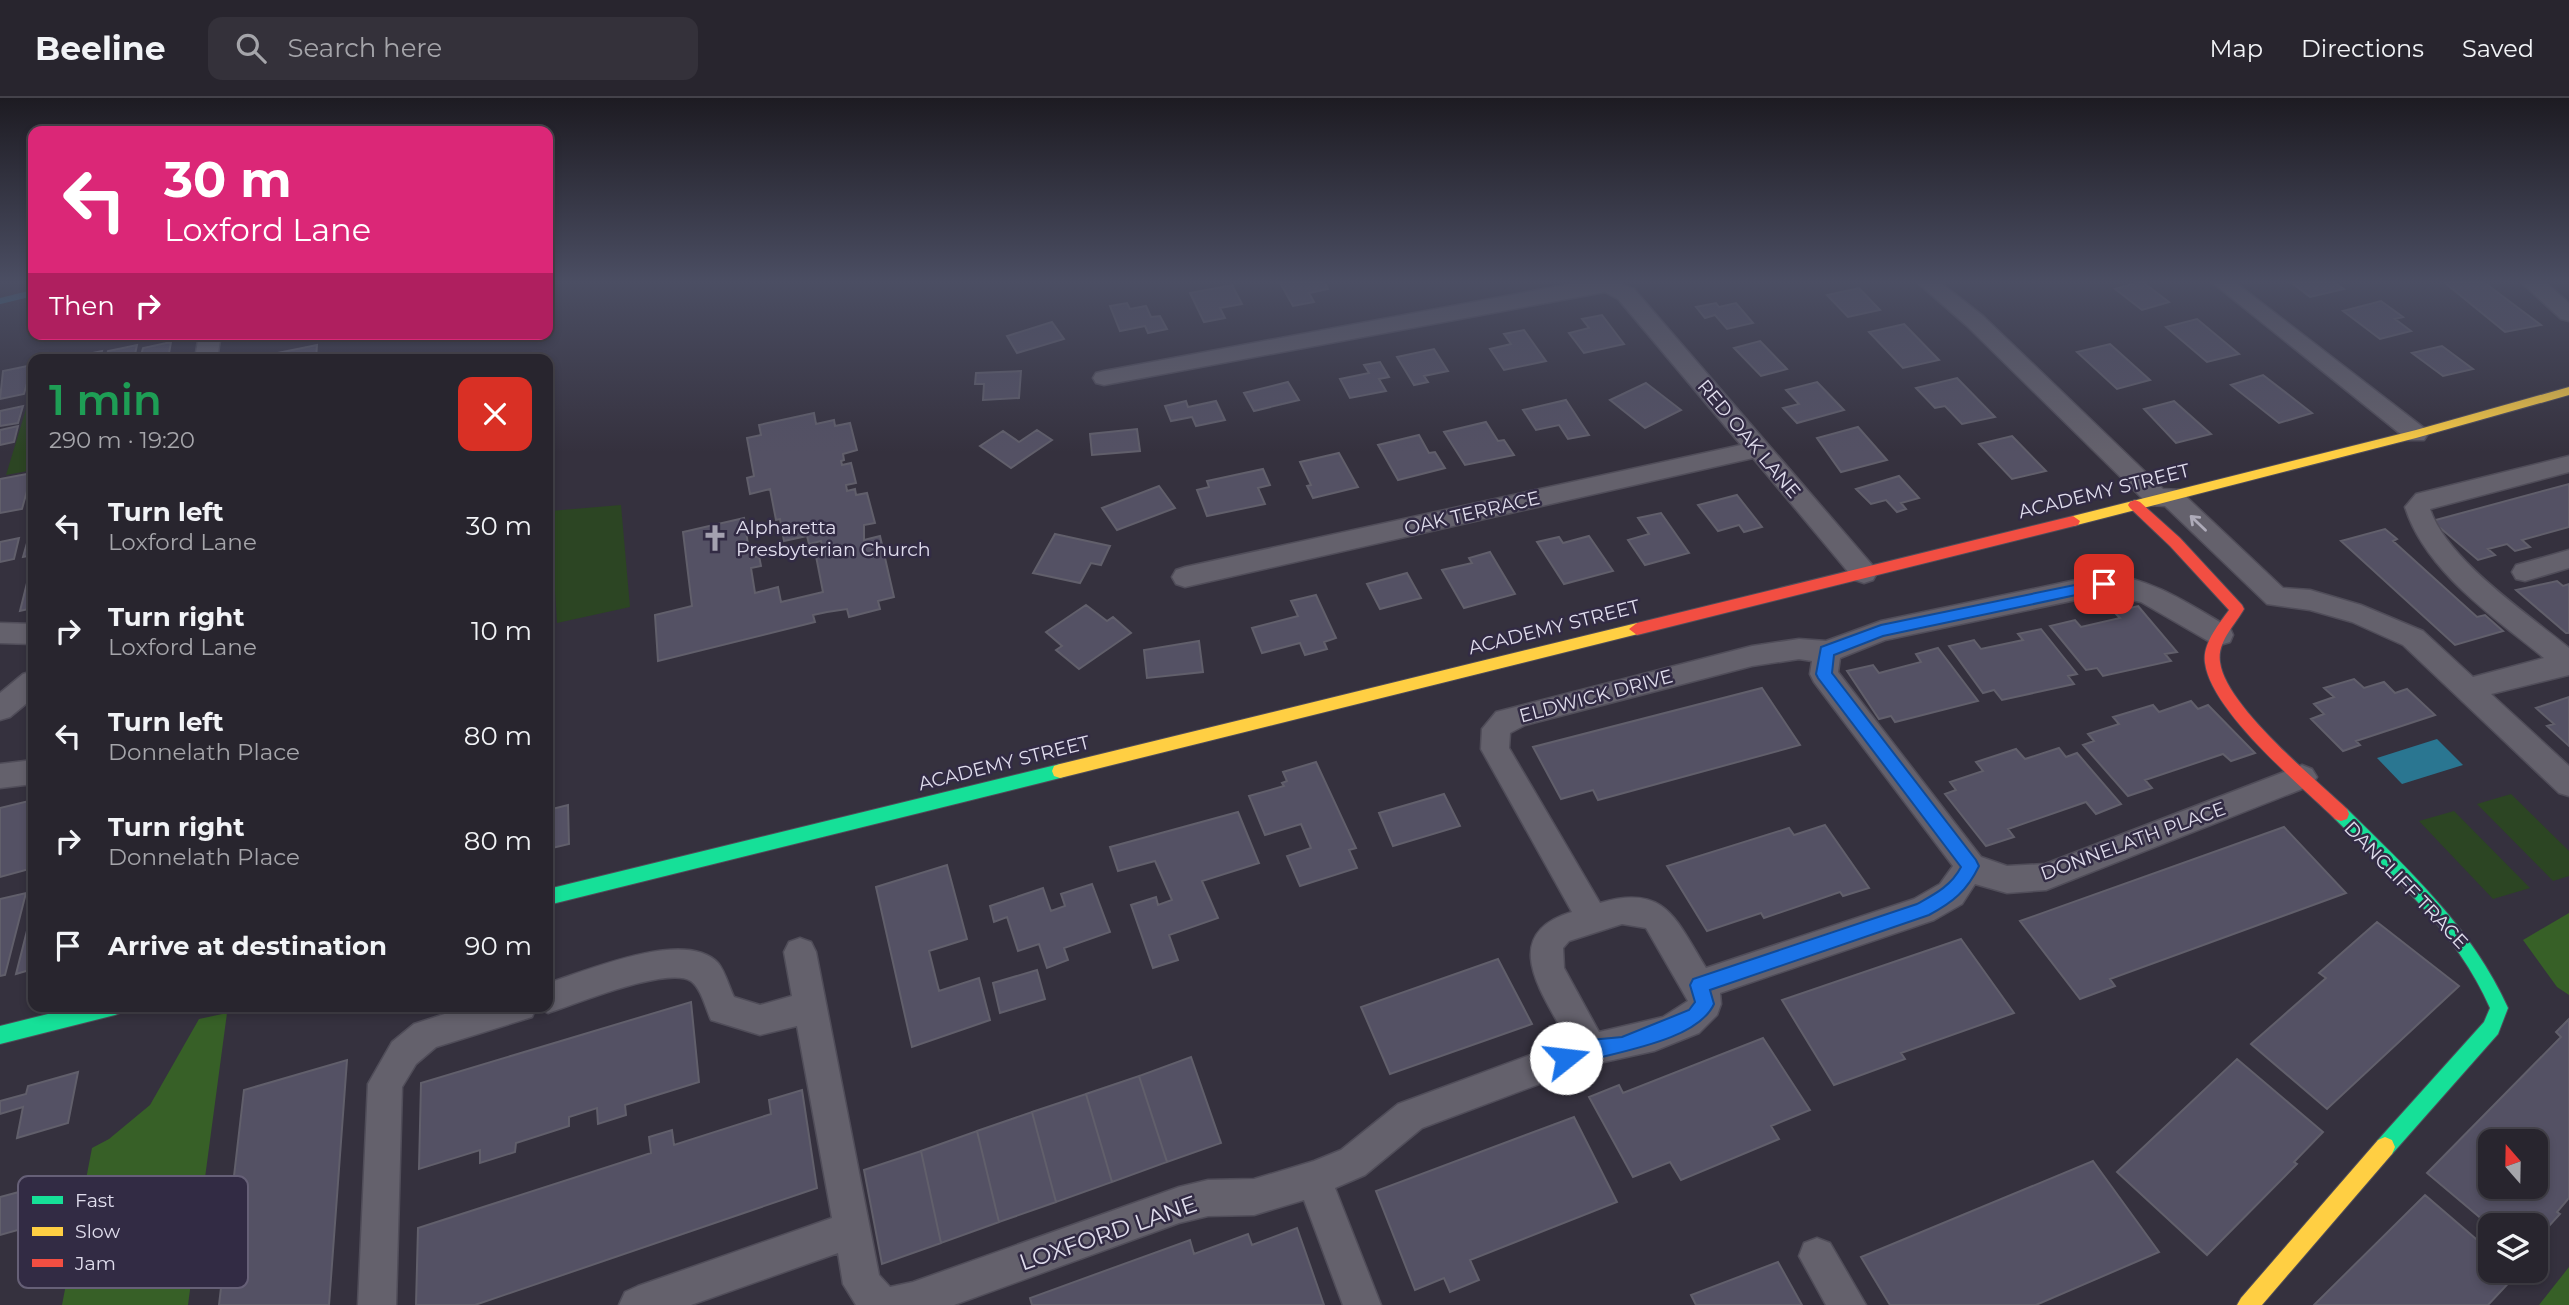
<!DOCTYPE html>
<html lang="en">
<head>
<meta charset="utf-8">
<style>
  body { margin:0; font-family:Montserrat,sans-serif; background:#34313a; color:#f1f3f6; height:100vh; display:flex; flex-direction:column; font-size:26px; white-space:nowrap }
  * { box-sizing:border-box; margin:0 }
  p { font-size:23px; color:#a5a5aa }
  .icon { flex:none; width:38px; height:38px; fill:none; stroke:currentColor; stroke-width:2; stroke-linecap:round; stroke-linejoin:round }
  .map { position:relative; flex:1; overflow:hidden }
  .details { position:absolute; left:28px; top:256px; width:525px; height:658px; display:flex; flex-direction:column; background:#28252e; border-radius:14px; box-shadow:0 4px 10px #0003,0 0 0 2px #44424a }
  .details>* { flex:none }
  .guide { position:absolute; left:28px; top:28px; width:525px; height:214px; border-radius:14px; box-shadow:0 4px 10px #0003,0 0 0 2px #44424a; background:#db2777; color:#fff; overflow:hidden }
  .needle { width:46px; rotate:340deg }
  .tools { position:absolute; left:2478px; top:1031px; display:grid; gap:14px }
  .tools a { display:grid; place-items:center; width:70px; height:70px; border-radius:14px; background:#28252e; box-shadow:0 4px 10px #0003,0 0 0 2px #44424a; font-size:35px }
  .pin { position:absolute; display:grid; place-items:center; width:60px; height:60px; color:#fff; margin:-30px; border-radius:14px; box-shadow:0 4px 10px #0006 }
  .me { position:absolute; width:77px; margin:-38px; rotate:74deg; stroke-linejoin:round; filter:drop-shadow(0 0 5px #0008) }
  .turn { display:flex; align-items:center; gap:24px; height:147px; padding:0 21px; font-size:32px }
  .turn .icon { width:91px; height:91px; stroke-width:2.5 }
  .turn b { display:block; font-size:49px; line-height:60px }
  .then { display:flex; align-items:center; height:66px; padding:0 21px; background:#0003; gap:14px; font-size:26px }
  .round { display:grid; place-items:center; flex:none; width:74px; height:74px; border-radius:14px; background:#34313a }
  .headline { display:flex; align-items:center; justify-content:space-between; height:119px; padding:0 21px }
  h1 { font-size:42px; font-weight:600; line-height:52px; color:#1e9e55 }
  ul { padding:0; list-style:none }
  li { display:flex; align-items:center; gap:21px; height:105px; padding:0 21px }
  li div { flex:1 }
  li b { display:block; font-size:26px }
  li em { font-style:normal }
  header { display:flex; align-items:center; gap:42px; box-sizing:border-box; height:98px; padding:0 35px; background:#28252e; border-bottom:2px solid #44424a }
  header strong { font-size:33px }
  nav { display:flex; gap:38px; margin-inline-start:auto; font-size:24px }
  .search { width:490px; height:63px; background:#34313a; display:flex; align-items:center; gap:18px; box-sizing:border-box; padding:0 24px; border-radius:14px; color:#a5a5aa; font-size:26px }
  .map>svg:first-child { display:block }
  .green { fill:#2c4523 }
  .forest { fill:#376027 }
  .water { fill:#2a7691 }
  .lines { fill:none; stroke-linecap:round; stroke-linejoin:round }
  .stream { stroke:#2a7691; stroke-width:6 }
  .building { fill:#545164; stroke:#615f6b; stroke-width:2; fill-rule:evenodd }
  .street-casing { stroke:#504d59; stroke-width:3 }
  .fast-casing { stroke:#504d59; stroke-width:2 }
  .slow-casing { stroke:#504d59; stroke-width:2 }
  .jam-casing { stroke:#504d59; stroke-width:2 }
  .street { fill:#64616c; fill-rule:evenodd }
  .fast { fill:#16e098; fill-rule:evenodd }
  .slow { fill:#ffcf43; fill-rule:evenodd }
  .jam { fill:#f24e42; fill-rule:evenodd }
  .oneway { stroke:#aeabb9 }
  .route { fill:#1a73e8; stroke:#114b97; stroke-width:2 }
  .labels { text-anchor:middle; dominant-baseline:central; stroke-width:5; stroke-linejoin:round; paint-order:stroke }
  .street-label { font-size:19px; fill:#e0dded; stroke:#322b44 }
  .poi-label { font-size:19px; fill:#e0dded; stroke:#322b44; text-anchor:start }
  .near-street-label { font-size:23px; fill:#e0dded; stroke:#322b44 }
  .key { fill:#322b44; stroke:#666077; stroke-width:2 }
  .key-label { font-size:19px; fill:#e0dded }
</style>
</head>
<body>
<header>
<strong>Beeline</strong>
<div class="search"><svg class="icon" aria-label="search" viewBox="0 0 24 24"><circle cx="10" cy="10" r="6"/><path d="M15 15l6 6"/></svg>Search here</div>
<nav><a>Map</a><a>Directions</a><a>Saved</a></nav>
</header>
<div class="map">
<svg width="2569" height="1207" viewBox="0 0 2569 1207">
  <rect width="100%" height="100%" fill="#35313e"/>
  <path class="green" d="M33,297v75l-27,5 24,-79z
    M621,407l9,102 -73,16 -7,-112z
    M2511,696l58,57v25l-16,5 -76,-77z
    M2454,713l76,77 -37,11 -74,-78z"/>
  <path class="forest" d="M2569,815v82l-12,-8 -34,-47z
    M227,915l-39,292h-126l30,-157 17,-9 41,-34 49,-86z
    M2569,1169v38h-30z"/>
  <path class="water" d="M2437,641l26,26 -61,19 -25,-26z"/>
  <g class="lines">
    <path class="stream" d="M0,203l33,-8"/>
  </g>
  <path class="building" d="M1280,185h45l3,6 -19,4 5,9 -21,4z
    M2136,185h8l25,19 -27,8 -27,-21z
    M2292,185h44l8,6 -34,8z
    M2445,185h40l56,42 -36,7z
    M1232,187l10,19 -22,4 5,10 -21,4 -14,-29z
    M1859,190l21,22 -32,7 -21,-22z
    M2381,203l22,16 -8,2 16,12 -31,8 -37,-28z
    M1127,205l3,6 16,-3 5,11 9,-1 7,13 -19,4 -3,-7 -25,5 -10,-25z
    M1716,205l3,4 17,-4 17,20 -26,6 -12,-14 -10,3 -9,-11z
    M1602,217l22,29 -40,9 -15,-20 20,-5 -7,-9z
    M2197,221l42,35 -32,8 -41,-35z
    M1052,224l12,17 -47,14 -10,-17z
    M1904,226l35,36 -36,8 -34,-36z
    M1524,232l22,31 -42,9 -14,-21 21,-5 -7,-10z
    M1760,243l27,28 -26,7 -27,-28z
    M171,244l-3,17h-28l3,-11z
    M2110,246l40,36 -33,9 -40,-37z
    M137,247l-3,14h-28l2,-8z
    M317,247l-1,14h-40l1,-6z
    M2442,248l31,23 -30,7 -31,-23z
    M1434,251l14,22 -24,5 4,6 -14,3 -17,-28z
    M102,253l-2,8h-27v-2z
    M1380,264l9,15 -10,2 7,12 -36,7 -10,-19 29,-6 -5,-8z
    M32,267l-8,29 -24,5 3,-28z
    M1021,273l-2,27 -36,2 1,-16h-9l1,-11z
    M2263,277l49,38 -33,10 -48,-38z
    M1957,280l38,39 -33,7 -17,-18 -10,2 -19,-20z
    M1288,284l11,18 -45,11 -10,-18z
    M1817,284l27,28 -47,13 -14,-15 16,-4 -13,-14z
    M1646,285l35,27 -36,18 -35,-28z
    M1566,302l23,35 -21,4 -9,-14 -23,5 -13,-20z
    M1186,303l2,6 28,-6 9,19 -29,6 -4,-9 -21,4 -6,-15z
    M2174,303l37,33 -35,9 -32,-34z
    M23,308l-5,17 -18,3v-15z
    M814,315l2,11 18,-4 1,6 15,-3 7,27 -14,4 1,6 -3,1 1,4 9,-2 5,20 -10,2 1,6 8,-2 1,6 11,-2 8,30 -11,2v15l16,-4 14,61 -16,4 2,8 -31,8 -2,-8 -20,3 -14,3 2,7 -157,39 -3,-46 37,-9 -9,-74 61,-14 6,40 9,-2 2,10 -10,2 4,25 23,-6 3,15 42,-10 -8,-41 8,-2 -2,-8 -12,3 -2,-8 -23,5 -4,-22 -4,1 -6,-31 -20,5 -3,-16 7,-2 -7,-38 14,-3 -2,-10z
    M1486,324l12,19 6,-1 10,15 -49,10 -21,-33z
    M18,328l-4,16 -14,3v-15z
    M1858,329l29,33 -46,12 -24,-34z
    M1137,331l3,22 -48,4 -2,-21z
    M1037,332l15,10 -41,28 -31,-22 23,-15 16,11z
    M1419,337l10,18 6,-1 10,16 -47,12 -20,-35z
    M2012,338l34,35 -34,8 -33,-35z
    M1339,355l19,34 -45,11 -6,-12 4,-1 -11,-23z
    M1263,371l7,16 -12,3 7,16 -58,12 -10,-26 12,-3 -2,-6z
    M32,375l-10,36 -22,4v-34z
    M1899,378l20,22 -18,5 5,6 -9,3 -11,-12 -15,4 -15,-15z
    M2569,386v43l-47,13 8,7 -15,4 -8,-7 -19,5 7,6 -17,5 -46,-39z
    M1159,388l16,22 -58,22 -15,-22z
    M1737,397l25,32 -18,5 -5,-7 -21,6 -20,-26z
    M1661,415l28,40 -44,12 -17,-25 21,-6 -11,-16z
    M2385,431l12,10 -4,2 84,76 8,-2 18,16 -48,14 -114,-104z
    M1055,436l55,12 -9,19 -10,-2 -11,20 -47,-10z
    M33,437v20l-10,2 6,-21z
    M1589,438l24,35 -49,13 -27,-42 22,-5 4,6z
    M19,440l-5,21 -14,3v-20z
    M1490,454l25,42 -51,14 -22,-38 30,-7 -3,-5z
    M1407,475l14,25 -41,11 -13,-25z
    M29,477h4v33l-13,3z
    M2557,483l6,5 6,-2v49h-3l-50,-43z
    M1316,497l20,43 -12,4 3,7 -22,6 -5,-12 -38,10 -10,-25 46,-12 -7,-15z
    M1086,507l21,16 6,-4 18,16 -52,36 -23,-19 6,-4 -16,-14z
    M2138,508l39,46 -12,2 6,7 -68,15 -6,-8 -11,2 -36,-44 25,-6 6,7 39,-9 -6,-6z
    M2041,531l36,45 -9,2 6,8 -72,16 -8,-10 -11,3 -34,-47 25,-6 7,9 42,-9 -5,-6z
    M1199,543l4,31 -56,6 -3,-28z
    M1938,550l40,53 -83,21 -4,-6 -12,3 -32,-48 26,-6 6,8 42,-11 -5,-8z
    M2354,581l10,9 20,-6 11,11 12,-4 28,26 -79,26 4,4 -17,6 -32,-32 13,-5 -10,-10 20,-7 -10,-9z
    M1762,590l38,57 -202,55 -5,-10 -32,9 -28,-52z
    M2569,599v49l-22,-20 7,-2 -18,-16z
    M2191,603l7,8 10,-4 47,48 -24,8 -8,-7 -78,26 7,8 -24,8 -45,-51 11,-4 -6,-7 31,-10 -6,-7 40,-12 6,7z
    M2059,650l7,9 11,-4 44,51 -25,10 -10,-12 -78,27 6,8 -28,9 -41,-52 11,-4 -6,-8 33,-11 -7,-9 40,-13 9,10z
    M1316,664l40,86 -7,2 8,18 -57,18 -13,-30 24,-8 -10,-24 -36,11 -16,-39 35,-10 -2,-3 5,-2 -4,-9z
    M1444,696l16,32 -67,20 -14,-33z
    M33,702v68l-33,9v-69z
    M568,707l1,39 -21,5v-39z
    M1238,714l21,51 -57,18 16,37 -49,17 9,25 -25,8 -22,-63 25,-8 2,8 14,-5 -17,-39 -37,10 -8,-24z
    M1825,727l44,63 -26,8 -3,-4 -76,26 -3,-5 -54,18 -40,-65 122,-38 5,7z
    M2284,729l62,66 -236,86 5,7 -35,13 -60,-78z
    M947,767l20,74 -38,12 10,40 40,-13 11,42 -78,27 -36,-160z
    M1092,786l18,48 -46,16 4,12 -21,8 -8,-24 -21,7 -11,-34 -13,5 -4,-16 53,-18 8,23 14,-5 -4,-12z
    M26,795l-21,82 -5,1v-77z
    M33,809v62l-17,5z
    M2377,824l82,64 -132,123 -76,-65 75,-66 -7,-5z
    M1961,841l53,74 -113,40 4,6 -71,26 -52,-85z
    M1498,861l34,65 -142,50 -29,-67z
    M1037,872l8,29 -45,14 -7,-30z
    M691,904l8,80 -74,23 1,10 -28,9 -1,-16 -28,9v9l-53,17 -1,9 -35,11v-13l-61,19 2,-86z
    M2569,921v179l-12,14 3,2 -24,26v-15l-46,1 -63,-53 134,-136 -5,-5zM2490,1043h46v45h-46z
    M1763,940l47,72 -39,16 8,13 -98,41 -11,-18 -37,15 -44,-80 30,-12 4,8z
    M1191,959l30,86 -54,19 -28,-86z
    M2237,961l86,73 -29,30 3,2 -90,91 -90,-83z
    M347,962l-18,245h-110l25,-215z
    M78,974l-10,51 -51,15 6,-31 -23,7v-13l26,-7 2,-8z
    M1139,978l28,86 -55,20 -26,-88z
    M802,992l15,98 -342,117h-59l2,-77 233,-75 -2,-16 23,-7 2,15 97,-31 -2,-14z
    M1086,996l26,88 -56,20 -24,-90z
    M1032,1014l24,90 -57,20 -22,-91z
    M1574,1019l43,85 -147,58 9,20 -29,12 -6,-14 -29,12 -39,-99z
    M977,1033l22,91 -58,21 -20,-92z
    M921,1053l20,92 -59,21 -18,-94z
    M2093,1063l66,91 -123,53h-146l-29,-48z
    M34,1090l-9,40 -25,7v-38z
    M2425,1097l65,56v19h23l4,4 -29,31h-174z
    M1297,1130l27,77h-292l-2,-7 160,-58 4,14 54,-20 4,11z
    M1778,1164l24,43h-106l-5,-10z"/>
  <g class="lines">
    <defs>
      <path id="street" d="M1575,185h44l15,6 239,277 4,7 -4,7 -9,3 -9,-3 -102,-122 -568,129 -9,-3 -4,-7 4,-7 9,-3 556,-122 -123,-146 -13,-7 -501,93 -8,-2 -3,-5 3,-5 8,-2z
        M1918,185h23l42,33 180,173 16,1 104,98 27,2 51,15 62,26 50,46 71,-19c-50,-41 -119,-87 -139,-151l11,-13 153,-38v16l-139,37c16,50 99,106 139,139v27l-78,19 78,72v30l-10,-3 -156,-148 -51,-23 -42,-12 -43,-6 -102,-98 -16,-1 -182,-179z
        M2213,185h23l188,145 4,6 -4,6h-16z
        M2522,185h24l23,20v18l-8,-2z
        M199,236h22l-4,25h-22z
        M2569,452v18l-44,13 -9,-2 -4,-7 4,-7z
        M2104,476c48,4 85,30 126,54l3,7 -3,7 -10,3 -10,-3 -69,-40 -37,-8 -219,46 -45,18 -2,14 143,185 26,9 38,-2 257,-99 10,4 5,8 -5,8 -266,105 -39,3 -32,-9 -13,20 -28,16 -214,73 1,11 -4,11 -18,18 -45,18 -64,14 -168,63 -57,47 -30,13 46,117h-38l-39,-105 -50,15 -46,1 -29,7 -225,82h-98l-13,-21 -5,-31 -147,52h-72l6,-13 13,-6 194,-68 -35,-192 -37,9 -49,-15c-5,-11 -10,-32 -20,-39 -24,-15 -115,23 -143,32l-12,-6 -4,10 -96,30 -20,17 -14,23 -6,218h-38l10,-221 24,-42 22,-18 55,-18h79v-23c39,-12 137,-55 170,-20 7,8 11,24 16,34l26,8 32,-9 -8,-44 5,-10 11,-4 11,4 5,10 63,323 11,12 23,-5 266,-95 29,-7 46,-1 60,-18 27,-11 57,-46 170,-63c-24,-46 -72,-106 4,-129l-91,-163 1,-20 14,-17 256,-66 47,-7 27,2 55,-20zM1799,561l13,2 -2,13 4,8 139,184 -13,18 -26,15 -208,69c-30,-48 -40,-85 -106,-65l-91,-155 1,-15 15,-8 227,-59zM1622,826l24,4 42,73 -25,16 -64,15 -35,-64 -1,-20 6,-7z
        M0,525l33,1v20l-33,-1z
        M33,573v27l-23,19 -10,3v-27l23,-19z
        M33,662v24l-33,4v-24z
        M1817,1140l13,5 36,62h-40l-27,-49 5,-13z"/>
      <path id="fast" d="M1060,666l6,2 2,5 -2,5 -6,2 -512,127v-16z
        M2341,709l6,2c62,61 125,119 161,199l-10,26 -106,120 -7,3 -7,-3 -3,-7 3,-7 106,-118 6,-14c-33,-76 -97,-132 -155,-189l-2,-5 2,-5z
        M80,908h44l-2,6 -7,3 -115,29v-18z"/>
      <path id="slow" d="M2569,289v8l-153,43 -343,88 -7,-5 7,-5 343,-86z
        M1637,525l5,2 3,4 -3,4 -582,145 -6,-2 -2,-5 2,-5 6,-2z
        M2385,1039l7,3 3,7 -3,7 -130,151h-25l4,-7 137,-158z"/>
      <path id="jam" d="M2135,402l5,2 40,36 62,67 2,4c-9,16 -27,33 -24,53 5,43 95,117 127,147l2,5 -2,5 -6,2 -6,-2c-35,-34 -124,-108 -130,-156 -3,-19 14,-39 24,-53l-59,-64 -40,-38 -2,-3 2,-3z
        M2073,418l7,5 -2,4 -441,110 -8,-6 8,-6z"/>
    </defs>
    <use href="#street" class="street-casing"/>
    <use href="#fast" class="fast-casing"/>
    <use href="#slow" class="slow-casing"/>
    <use href="#jam" class="jam-casing"/>
    <use href="#street" class="street"/>
    <use href="#fast" class="fast"/>
    <use href="#slow" class="slow"/>
    <use href="#jam" class="jam"/>
  </g>
  <defs><path id="oneway-shaft" d="M-6 0H5M1.5-3L5.5 0L1.5 3" fill="none" stroke-width="1.6" stroke-linecap="round" stroke-linejoin="round" transform="scale(1.75)"/></defs>
  <use class="oneway" href="#oneway-shaft" transform="translate(2198 425) rotate(-136)"/>
  <linearGradient id="sky" x2="0" y2="1"><stop stop-color="#1d1b22"/><stop offset="0.52" stop-color="#4b4e63"/><stop offset="1" stop-color="#4b4e63" stop-opacity="0"/></linearGradient>
  <rect width="2569" height="354" fill="url(#sky)"/>
  <path class="route" d="M2104,481l5,1v8l-226,48 -49,19 -2,18 144,187 3,6c-12,25 -26,36 -50,49l-219,75 4,14c-18,40 -110,49 -148,63l-7,-2 -3,-7 3,-6 31,-12 32,-3 67,-27 6,-8 -5,-17 3,-6 224,-75c18,-10 34,-18 44,-37l-143,-189 -2,-4 5,-27 60,-22z"/>
  <defs>
    <symbol id="church-bare" viewBox="-9 -9 18 18"><path d="M-1.2-6h2.4v3.5h3.3v2.4h-3.3V6h-2.4V-.1h-3.3v-2.4h3.3Z" fill="#a4a1b0" stroke="#322b44" stroke-width="2.5" paint-order="stroke"/></symbol>
  </defs>
  <g fill-rule="evenodd">
    <use href="#church-bare" x="696" y="421" width="38" height="38"/>
  </g>
  <g class="labels">
    <g class="street-label">
      <text transform="translate(1749 341) rotate(50)">RED OAK LANE</text>
      <text transform="translate(2104 393) rotate(-14)">ACADEMY STREET</text>
      <text transform="translate(1472 415) rotate(-13)">OAK TERRACE</text>
      <text transform="translate(1554 529) rotate(-14)">ACADEMY STREET</text>
      <text transform="translate(1596 598) rotate(-15)">ELDWICK DRIVE</text>
      <text transform="translate(1004 665) rotate(-14)">ACADEMY STREET</text>
      <text transform="translate(2133 743) rotate(-20)">DONNELATH PLACE</text>
      <text transform="translate(2406 787) rotate(46)">DANCLIFF TRACE</text>
    </g>
    <g class="poi-label">
      <text x="736" y="429">Alpharetta<tspan x="736" dy="22">Presbyterian Church</tspan></text>
    </g>
    <g class="near-street-label">
      <text transform="translate(1108 1135) rotate(-19)">LOXFORD LANE</text>
    </g>
  </g>
  <rect x="18" y="1078" width="230" height="112" rx="10" class="key"/>
  <rect x="32" y="1098" width="31" height="8" fill="#16e098"/>
  <rect x="32" y="1129" width="31" height="9" fill="#ffcf43"/>
  <rect x="32" y="1161" width="31" height="8" fill="#f24e42"/>
  <g class="key-label">
    <text x="75" y="1109">Fast</text>
    <text x="75" y="1140">Slow</text>
    <text x="75" y="1172">Jam</text>
  </g>
</svg>
<div class="tools">
<a><svg class="needle" viewBox="-14 -14 28 28"><path d="M0-13l5 13h-10z" fill="#e53935"/><path d="M0 13l5-13h-10z" fill="#a5a5aa"/></svg></a>
<a><svg class="icon" aria-label="layers" viewBox="0 0 24 24"><path d="M12 4l9 5-9 5-9-5zM3 14l9 5 9-5"/></svg></a>
</div>
<div class="pin" style="left:2104px;top:486px;background:#d93025"><svg class="icon" aria-label="arrive" viewBox="0 0 24 24"><path d="M6 21V4h12l-3 4 3 4H6"/></svg></div>
<svg class="me" style="left:1566px;top:960px" viewBox="-20 -20 40 40"><circle r="19" fill="#fff"/><path d="M0-13L10 11 0 6-10 11z" fill="#1a73e8"/></svg>
<div class="guide">
<div class="turn"><svg class="icon" aria-label="left" viewBox="0 0 24 24"><path d="M17 20v-9H6M10 6l-5 5 5 5"/></svg><div><b>30 m</b>Loxford Lane</div></div>
<div class="then">Then<svg class="icon" aria-label="right" viewBox="0 0 24 24"><path d="M7 20v-9h11M14 6l5 5-5 5"/></svg></div>
</div>
<section class="details">
<div class="headline"><div><h1>1 min</h1><p>290 m · 19:20</p></div><a class="round" style="background:#d93025;color:#fff"><svg class="icon" aria-label="close" viewBox="0 0 24 24"><path d="M6 6l12 12M18 6L6 18"/></svg></a></div>
<ul>
<li><svg class="icon" aria-label="left" viewBox="0 0 24 24"><path d="M17 20v-9H6M10 6l-5 5 5 5"/></svg><div><b>Turn left</b><p>Loxford Lane</p></div><em>30 m</em></li>
<li><svg class="icon" aria-label="right" viewBox="0 0 24 24"><path d="M7 20v-9h11M14 6l5 5-5 5"/></svg><div><b>Turn right</b><p>Loxford Lane</p></div><em>10 m</em></li>
<li><svg class="icon" aria-label="left" viewBox="0 0 24 24"><path d="M17 20v-9H6M10 6l-5 5 5 5"/></svg><div><b>Turn left</b><p>Donnelath Place</p></div><em>80 m</em></li>
<li><svg class="icon" aria-label="right" viewBox="0 0 24 24"><path d="M7 20v-9h11M14 6l5 5-5 5"/></svg><div><b>Turn right</b><p>Donnelath Place</p></div><em>80 m</em></li>
<li><svg class="icon" aria-label="arrive" viewBox="0 0 24 24"><path d="M6 21V4h12l-3 4 3 4H6"/></svg><div><b>Arrive at destination</b></div><em>90 m</em></li>
</ul>
</section>
</div>
</body>
</html>
